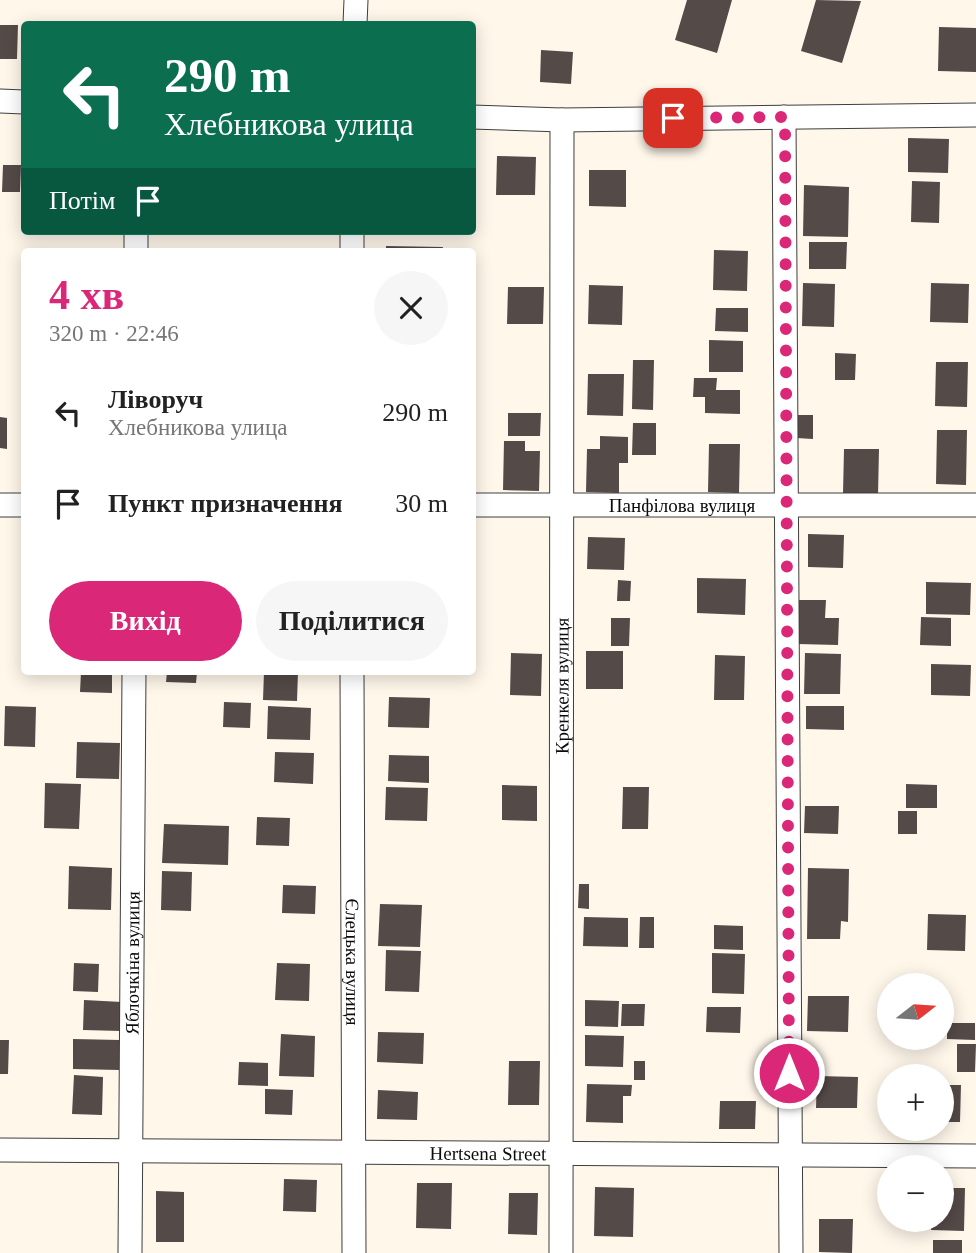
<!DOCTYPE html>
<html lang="uk">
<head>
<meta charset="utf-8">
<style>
  body { margin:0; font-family:"Times New Roman",serif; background:#f6f6f6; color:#222; height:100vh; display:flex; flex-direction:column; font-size:26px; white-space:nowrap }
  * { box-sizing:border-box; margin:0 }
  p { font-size:23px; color:#767676 }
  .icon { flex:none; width:38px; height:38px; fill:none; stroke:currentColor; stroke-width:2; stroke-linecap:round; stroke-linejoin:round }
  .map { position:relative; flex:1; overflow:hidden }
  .side { position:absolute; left:21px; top:248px; width:455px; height:427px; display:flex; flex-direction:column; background:#fff; border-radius:7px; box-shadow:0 4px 18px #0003 }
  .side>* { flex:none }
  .banner { position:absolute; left:21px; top:21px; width:455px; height:214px; border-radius:7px; box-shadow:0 4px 18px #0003; background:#0b6e4f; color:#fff; overflow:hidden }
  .needle { width:46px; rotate:73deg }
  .tools { position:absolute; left:877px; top:973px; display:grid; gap:14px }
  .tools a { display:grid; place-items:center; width:77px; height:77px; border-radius:50%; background:#fff; box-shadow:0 4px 18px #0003; font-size:35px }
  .pin { position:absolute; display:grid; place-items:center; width:60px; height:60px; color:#fff; margin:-30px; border-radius:14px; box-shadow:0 4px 10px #0006 }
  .me { position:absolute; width:77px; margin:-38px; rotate:0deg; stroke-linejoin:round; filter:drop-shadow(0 0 5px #0008) }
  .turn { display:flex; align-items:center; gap:24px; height:147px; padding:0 28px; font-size:32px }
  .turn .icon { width:91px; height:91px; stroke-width:2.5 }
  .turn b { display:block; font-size:49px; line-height:60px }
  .then { display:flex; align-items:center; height:66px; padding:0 28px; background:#0003; gap:14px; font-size:26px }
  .round { display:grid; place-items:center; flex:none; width:74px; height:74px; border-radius:37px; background:#f6f6f6 }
  .summary { display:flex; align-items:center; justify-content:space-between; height:119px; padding:0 28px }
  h1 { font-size:42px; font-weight:700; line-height:52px; color:#db2777 }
  .action { display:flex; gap:14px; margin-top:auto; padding:14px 28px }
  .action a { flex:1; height:80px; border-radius:42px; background:#db2777; color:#fff; font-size:28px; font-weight:700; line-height:80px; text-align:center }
  .action a+a { background:#f6f6f6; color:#222 }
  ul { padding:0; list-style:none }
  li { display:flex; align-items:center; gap:21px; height:91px; padding:0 28px }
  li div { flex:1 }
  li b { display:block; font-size:26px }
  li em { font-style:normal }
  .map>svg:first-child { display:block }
  .building { fill:#544a48 }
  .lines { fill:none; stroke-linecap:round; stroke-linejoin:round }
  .minor-casing { stroke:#3e3e3e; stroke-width:25 }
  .minor { stroke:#fff; stroke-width:23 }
  .route { stroke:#db2777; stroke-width:12; stroke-dasharray:0 21.6 }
  .labels { text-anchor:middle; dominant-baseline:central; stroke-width:7; stroke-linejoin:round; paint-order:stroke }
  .street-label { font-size:19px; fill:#0b0b0b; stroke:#fff }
</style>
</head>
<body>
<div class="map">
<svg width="976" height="1253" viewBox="0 0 976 1253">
  <rect width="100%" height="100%" fill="#fff7ea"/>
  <path class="building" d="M687,0h45l-15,53 -42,-13z
    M816,0l45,1 -19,62 -41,-12z
    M0,25h18l-1,34h-17z
    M939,27l37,1v44l-38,-1z
    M541,50l32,2 -2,32 -31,-2z
    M908,138l41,1 -1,34 -40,-1z
    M497,156l39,1 -1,38h-39z
    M3,165h18l-1,27h-18z
    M589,170h37v37l-37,-1z
    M912,181l28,1 -1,41 -28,-1z
    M804,185l45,2 -1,50 -45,-1z
    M809,242h38l-1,27h-37z
    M386,246l57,1 -1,5h-56z
    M714,250l34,1 -1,40 -34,-1z
    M803,283l32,1 -1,43 -32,-1z
    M931,283l38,1 -1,39 -38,-1z
    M589,285l34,1 -1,39 -34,-1z
    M508,287h36l-1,37h-36z
    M716,308h32v24l-33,-1z
    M709,340l34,1v31h-34z
    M835,353l21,1 -1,26h-20z
    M633,360h21l-1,50 -21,-1z
    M936,362h32l-1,45 -32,-1z
    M588,374h36l-1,42 -36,-1z
    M694,378h23l-1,12h24v24l-35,-1v-16h-12z
    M508,413h33l-1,23h-32z
    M797,415h16v24l-17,-1z
    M0,417l7,1v31l-7,-1z
    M633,423h23v32h-24z
    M937,430h30l-1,55 -30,-1z
    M600,436l28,1v26h-9v30l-33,-1 1,-43h13z
    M504,441h21v10h15l-1,40 -36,-1z
    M709,444h31l-1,49 -31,-1z
    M844,449h35l-1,46 -35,-1z
    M808,534l36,1 -1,33 -35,-1z
    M588,537l37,1 -1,32 -37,-1z
    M697,578l49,1 -1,36 -48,-2z
    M618,580l13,1 -1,20h-13z
    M926,582l45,1 -1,32 -44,-1z
    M799,600h27l-1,18h14l-1,27 -40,-1z
    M921,617l30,1v28l-31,-1z
    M611,618h19l-1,28h-18z
    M586,651h37v38h-37z
    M511,653l31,1 -1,42 -31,-1z
    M805,653l36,1 -1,40h-36z
    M715,655l30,1 -1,44h-30z
    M931,664l40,1 -1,31 -39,-1z
    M81,672h31v21l-32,-1z
    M167,672h30l-1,11 -30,-1z
    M264,672h34l-1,29 -34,-1z
    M389,697l41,1 -1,30 -41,-1z
    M224,702l27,1 -1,25 -27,-1z
    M5,706l31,1 -1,40 -31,-1z
    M268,706l43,2 -1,32 -43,-1z
    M806,706h38v24l-38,-1z
    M77,742l43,1 -1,36 -43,-1z
    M275,752l39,1 -1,31 -39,-2z
    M389,755l40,1v27l-41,-2z
    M45,783l36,1 -2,45 -35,-1z
    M906,784l31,1v23h-31z
    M502,785l35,1v35l-35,-1z
    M386,787l42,1 -1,33 -42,-1z
    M623,787h26l-1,42h-26z
    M805,806h34l-1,28 -34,-1z
    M898,811h19v23h-19z
    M257,817l33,1 -1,28 -33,-1z
    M164,824l65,2 -1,39 -66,-2z
    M69,866l43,2 -1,42 -43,-1z
    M808,868l41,1 -1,53 -7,-1 -1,18h-33z
    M162,871l30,1 -1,39 -30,-1z
    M579,884h10v25l-11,-1z
    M283,885l33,1 -1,28 -33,-1z
    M380,904l42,1 -2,42 -42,-1z
    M928,914l38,1 -1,36 -38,-1z
    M584,917l44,1v29l-45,-1z
    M640,917h14v31h-15z
    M714,925l29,1v24l-29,-1z
    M386,950l35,1 -2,41 -34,-1z
    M712,953l33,1 -1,40 -32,-1z
    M74,963l25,1 -1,28 -25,-1z
    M277,963l33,1 -1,37 -34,-1z
    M808,996h41l-1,36 -41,-1z
    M84,1000l38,2 -1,29 -38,-1z
    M585,1000l34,1 -1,26 -33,-1z
    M622,1004h23l-1,22h-23z
    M707,1007h34l-1,26 -34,-1z
    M947,1023h28v17l-28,-1z
    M378,1032l46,1 -1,31 -46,-2z
    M281,1034l34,2 -1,41 -35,-1z
    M585,1035l39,1 -1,31 -38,-1z
    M73,1039l47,1 -1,30 -46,-1z
    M0,1040h9l-1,34h-8z
    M957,1044h19l-1,28h-18z
    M509,1061h31l-1,44h-31z
    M634,1061h11v19h-11z
    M239,1062l29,1v23l-30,-1z
    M74,1075l29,2 -1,38 -30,-1z
    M817,1076l41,1 -1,31h-41z
    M587,1084l45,1 -1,11h-8v27l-37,-1z
    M942,1085h19l-1,37h-18z
    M265,1089l28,1 -1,25 -27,-1z
    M378,1090l40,2 -1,28 -40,-1z
    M720,1101h36l-1,28h-36z
    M284,1179l33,1 -1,32 -33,-1z
    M417,1183h35l-1,46 -35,-1z
    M595,1187l39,1 -1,49 -39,-1z
    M942,1188h23l-1,43 -33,-1v-10h11z
    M156,1191l28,1v50h-28z
    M509,1193h29l-1,42 -29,-1z
    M819,1219h34l-1,34 -33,-1z
    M933,1240h29v13h-29z"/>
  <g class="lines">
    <defs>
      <g id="minor">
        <path d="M355,24l1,-24"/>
        <path d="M0,101l24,1"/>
        <path d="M472,117l90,3 414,-5"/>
        <path d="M784,117l7,1136"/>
        <path d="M352,231v21"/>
        <path d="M136,252v-21"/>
        <path d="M0,505h24"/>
        <path id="s1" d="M472,505h504"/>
        <path id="s2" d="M352,672l2,581"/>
        <path id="s3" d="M0,1150l976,6"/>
        <path id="s4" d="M130,1253l4,-581"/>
        <path id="s5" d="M561,1253l1,-1133"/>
      </g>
    </defs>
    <use href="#minor" class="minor-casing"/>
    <use href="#minor" class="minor"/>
  </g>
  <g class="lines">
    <path class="route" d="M673,118l112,-1 4,956"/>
  </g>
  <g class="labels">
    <g class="street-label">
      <text stroke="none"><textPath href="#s1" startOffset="210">Панфілова вулиця</textPath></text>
      <text stroke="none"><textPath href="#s5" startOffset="567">Кренкеля вулиця</textPath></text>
      <text stroke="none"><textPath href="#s2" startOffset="290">Єлецька вулиця</textPath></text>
      <text stroke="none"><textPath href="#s4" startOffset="290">Яблочкіна вулиця</textPath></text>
      <text stroke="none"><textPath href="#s3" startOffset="488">Hertsena Street</textPath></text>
    </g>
  </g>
</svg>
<div class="tools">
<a><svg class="needle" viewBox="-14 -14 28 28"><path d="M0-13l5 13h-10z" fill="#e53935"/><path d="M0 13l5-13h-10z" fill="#767676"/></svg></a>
<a>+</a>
<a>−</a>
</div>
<div class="pin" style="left:673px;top:118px;background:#d93025"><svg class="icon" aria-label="arrive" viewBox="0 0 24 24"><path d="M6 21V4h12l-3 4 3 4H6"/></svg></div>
<svg class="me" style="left:789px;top:1073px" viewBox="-20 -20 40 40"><circle r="17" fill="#db2777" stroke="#fff" stroke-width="3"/><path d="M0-11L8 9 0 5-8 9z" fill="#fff"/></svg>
<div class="banner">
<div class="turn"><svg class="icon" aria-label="left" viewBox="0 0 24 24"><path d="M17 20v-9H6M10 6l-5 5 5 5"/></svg><div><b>290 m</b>Хлебникова улица</div></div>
<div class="then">Потім<svg class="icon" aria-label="arrive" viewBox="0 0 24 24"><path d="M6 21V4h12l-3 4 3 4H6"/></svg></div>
</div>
<section class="side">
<div class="summary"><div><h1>4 хв</h1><p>320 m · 22:46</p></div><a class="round"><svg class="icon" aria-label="close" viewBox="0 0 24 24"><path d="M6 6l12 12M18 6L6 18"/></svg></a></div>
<ul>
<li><svg class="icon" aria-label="left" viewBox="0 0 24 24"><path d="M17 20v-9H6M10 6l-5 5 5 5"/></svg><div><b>Ліворуч</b><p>Хлебникова улица</p></div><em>290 m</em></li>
<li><svg class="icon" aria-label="arrive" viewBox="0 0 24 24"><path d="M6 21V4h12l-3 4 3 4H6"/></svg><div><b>Пункт призначення</b></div><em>30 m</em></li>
</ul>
<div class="action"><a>Вихід</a><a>Поділитися</a></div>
</section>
</div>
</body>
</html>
